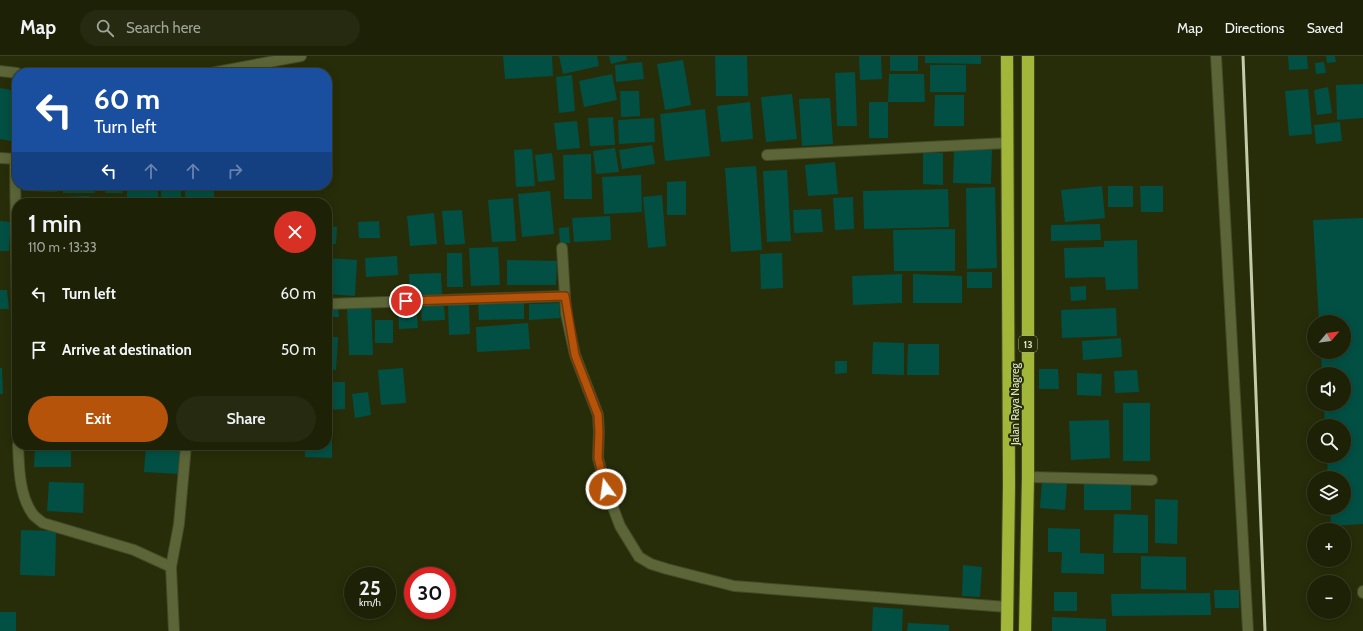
<!DOCTYPE html>
<html lang="en">
<head>
<meta charset="utf-8">
<style>
  body { margin:0; font-family:Cabin,sans-serif; background:#252a11; color:#f1f3f6; height:100vh; display:flex; flex-direction:column; font-size:15px; white-space:nowrap }
  * { box-sizing:border-box; margin:0 }
  p { font-size:13px; color:#a0a49b }
  .icon { flex:none; width:22px; height:22px; fill:none; stroke:currentColor; stroke-width:2; stroke-linecap:round; stroke-linejoin:round }
  .map { position:relative; flex:1; overflow:hidden }
  .details { position:absolute; left:12px; top:142px; width:320px; height:252px; display:flex; flex-direction:column; background:#1d2207; border-radius:16px; box-shadow:0 2px 10px #0003,0 0 0 1px #3b3f28 }
  .details>* { flex:none }
  .banner { position:absolute; left:12px; top:12px; width:320px; height:122px; border-radius:16px; box-shadow:0 2px 10px #0003,0 0 0 1px #3b3f28; background:#1a4fa0; color:#fff; overflow:hidden }
  .needle { width:26px; rotate:61deg }
  .fabs { position:absolute; left:1307px; top:259px; display:grid; gap:8px }
  .fabs a { display:grid; place-items:center; width:44px; height:44px; border-radius:50%; background:#1d2207; box-shadow:0 2px 10px #0003,0 0 0 1px #3b3f28; font-size:20px }
  .speed { position:absolute; left:344px; top:511px; display:flex; gap:8px; font-size:20px; font-weight:700; text-align:center }
  .speed>* { display:grid; place-content:center; width:52px; height:52px; border-radius:50%; background:#1d2207; box-shadow:0 2px 10px #0003,0 0 0 1px #3b3f28; line-height:1 }
  .speed small { font-size:10px; font-weight:400 }
  .speed .limit { border:6px solid #d22; background:#fff; color:#111 }
  .pin { position:absolute; display:grid; place-items:center; width:34px; height:34px; color:#fff; margin:-17px; border:2px solid #fff; border-radius:50%; box-shadow:0 1px 4px #0007 }
  .me { position:absolute; width:44px; margin:-22px; rotate:346deg; stroke-linejoin:round; filter:drop-shadow(0 0 3px #0008) }
  .turn { display:flex; align-items:center; gap:14px; height:84px; padding:0 16px; font-size:18px }
  .turn .icon { width:52px; height:52px; stroke-width:2.5 }
  .turn b { display:block; font-size:28px; line-height:34px }
  .lanes { display:flex; align-items:center; height:38px; padding:0 16px; background:#0003; justify-content:center; gap:20px; direction:ltr }
  .lanes .off { opacity:.35 }
  .round { display:grid; place-items:center; flex:none; width:42px; height:42px; border-radius:21px; background:#252a11 }
  .headline { display:flex; align-items:center; justify-content:space-between; height:68px; padding:0 16px }
  h1 { font-size:24px; font-weight:600; line-height:30px }
  .primary-button { display:flex; gap:8px; margin-top:auto; padding:8px 16px }
  .primary-button a { flex:1; height:46px; border-radius:24px; background:#b45309; color:#fff; font-size:16px; font-weight:600; line-height:46px; text-align:center }
  .primary-button a+a { background:#252a11; color:#f1f3f6 }
  ul { padding:0; list-style:none }
  li { display:flex; align-items:center; gap:12px; height:56px; padding:0 16px }
  li div { flex:1 }
  li b { display:block; font-size:15px }
  li em { font-style:normal }
  header { display:flex; align-items:center; gap:24px; box-sizing:border-box; height:56px; padding:0 20px; background:#1d2207; border-bottom:1px solid #3b3f28 }
  header strong { font-size:19px }
  nav { display:flex; gap:22px; margin-inline-start:auto; font-size:14px }
  .search { width:280px; height:36px; background:#252a11; display:flex; align-items:center; gap:10px; box-sizing:border-box; padding:0 14px; border-radius:22px; color:#a0a49b; font-size:15px }
  .map>svg:first-child { display:block }
  .building { fill:#025044 }
  .lines { fill:none; stroke-linecap:round; stroke-linejoin:round }
  .minor-casing { stroke:#444a26; stroke-width:12 }
  .highway-casing { stroke:#444a26; stroke-width:14 }
  .minor { stroke:#5c6538; stroke-width:10 }
  .highway { stroke:#a2b63a; stroke-width:12 }
  .rail { stroke:#c4cba9; stroke-width:3 }
  .route-casing { stroke:#753606; stroke-width:10 }
  .route { stroke:#b45309; stroke-width:7 }
  .labels { text-anchor:middle; dominant-baseline:central; stroke-width:4; stroke-linejoin:round; paint-order:stroke }
  .shield { fill:#272d09; stroke:#a5ac8a; stroke-width:1 }
  .shield-label { font-size:10px; font-weight:bold; fill:#dbe3c1 }
  .street-label { font-size:11px; fill:#dbe3c1; stroke:#272d09 }
</style>
</head>
<body>
<header>
<strong>Map</strong>
<div class="search"><svg class="icon" aria-label="search" viewBox="0 0 24 24"><circle cx="10" cy="10" r="6"/><path d="M15 15l6 6"/></svg>Search here</div>
<nav><a>Map</a><a>Directions</a><a>Saved</a></nav>
</header>
<div class="map">
<svg width="1363" height="575" viewBox="0 0 1363 575">
  <rect width="100%" height="100%" fill="#272d09"/>
  <path class="building" d="M503,0h49l1,20 -48,3z
    M559,0h38l2,10 -36,8z
    M609,0h17l1,4 -16,4z
    M715,0h32l1,40h-32z
    M859,0h22l1,23 -22,1z
    M890,0h28v15h-28z
    M925,0h56v8l-56,-1z
    M1288,0h19l1,13 -19,1z
    M1326,0h9l1,6 -9,1z
    M683,4l8,45 -26,5 -8,-46z
    M642,6l2,17 -28,3 -1,-17z
    M1324,6l2,11 -10,1 -1,-11z
    M930,9h36v27h-36z
    M855,16l2,54h-20l-2,-53z
    M612,18l5,26 -33,7 -5,-26z
    M889,18h35l1,28h-37z
    M572,19l3,36 -16,2 -3,-36z
    M1363,28v34l-26,2 -1,-35z
    M1328,31l4,26 -15,2 -3,-25z
    M0,32l17,3v51l-17,-3z
    M1308,33l4,45 -23,2 -4,-45z
    M620,35h19l1,25 -19,1z
    M792,38l5,45 -31,3 -5,-45z
    M935,39h29v31h-30z
    M830,42l3,46 -31,2 -3,-47z
    M750,46l3,37 -32,3 -4,-36z
    M869,46h19v36h-19z
    M705,53l5,47 -45,5 -5,-47z
    M613,61l2,28 -25,1 -2,-28z
    M654,62l1,24 -36,2 -1,-24z
    M577,65l3,27 -23,2 -3,-27z
    M1340,66l2,19 -26,3 -2,-19z
    M652,89l3,19 -33,5 -3,-19z
    M615,92l4,24 -23,2 -3,-23z
    M954,92l38,1 -1,35 -38,-1z
    M532,93l3,37 -19,1 -2,-37z
    M552,97l3,27 -17,2 -3,-27z
    M923,97h20v32l-20,-1z
    M591,98l1,45h-28l-1,-44z
    M835,106l3,32 -30,2 -3,-31z
    M756,110l6,84 -31,2 -6,-84z
    M787,114l4,71 -24,1 -4,-71z
    M641,119l1,37 -38,2 -2,-37z
    M686,125v34h-19v-33z
    M23,129h34v7l-34,-1z
    M63,129h32v8h-32z
    M106,129h17v8h-18z
    M127,129h31v15h-31z
    M161,129h20v14h-20z
    M185,129h29v13l-29,1z
    M1102,130l3,32 -40,4 -4,-32z
    M1108,130h25v21h-25z
    M1140,130h23v26h-22z
    M995,131l2,81 -30,1 -1,-81z
    M948,133l1,38 -85,2 -1,-38z
    M550,135l4,43 -32,3 -4,-43z
    M662,139l4,51 -18,2 -5,-51z
    M89,140v7h-23v-6z
    M853,141l1,32 -19,1 -2,-32z
    M235,142l34,1v4h-34z
    M513,142l3,43 -24,1 -4,-42z
    M821,153l2,23 -29,1 -1,-23z
    M462,154l3,34 -20,1 -3,-34z
    M434,157l3,31 -27,2 -3,-30z
    M610,160l1,24 -37,2 -2,-24z
    M1363,162v306l-32,2 -1,-18h14v-30h-16l-1,-22h17v-30h-19l-1,-22h20v-30h-22l-1,-22h23v-30h-25l-6,-102z
    M0,165l11,1 -2,29h-9z
    M379,165l1,17h-21l-1,-16z
    M1100,168l1,16 -50,1v-16z
    M327,170l10,1 -1,17h-9z
    M569,171l1,16 -10,1 -1,-16z
    M955,173v42h-61l-1,-41z
    M1137,184l1,49 -32,1 -1,-13 -40,1 -1,-30 40,-1v-6z
    M498,191l2,38 -29,1 -2,-38z
    M447,197h15l1,34h-16z
    M782,197l1,35 -22,1 -1,-35z
    M397,200l1,19 -32,2 -1,-19z
    M327,202l30,2 -2,36 -28,-2z
    M507,204l50,1 -1,24h-49z
    M967,216h25v16h-25z
    M441,217l1,22 -32,2 -1,-23z
    M902,218v29l-49,2 -1,-29z
    M913,218l49,2v27h-49z
    M1086,230v14l-15,1 -1,-14z
    M0,234h7l2,19h-9z
    M524,246v17l-45,1 -1,-17z
    M559,247l1,15 -31,2v-16z
    M416,249l2,23 -19,1 -1,-23z
    M444,249l1,15 -23,1 -1,-15z
    M448,249h21l1,29 -21,1z
    M371,250l2,49h-24l-2,-48z
    M327,252h11l1,9h-12z
    M1116,252l1,28 -55,2 -1,-28z
    M375,264h18v23h-18z
    M528,267l2,26 -53,3 -1,-25z
    M327,281h11l-2,33 -9,-1z
    M1121,282l1,19 -39,3 -1,-19z
    M873,286l31,1v32l-32,-1z
    M908,288h31v31h-32z
    M835,305h12v12l-12,1z
    M0,312h2l1,26h-3z
    M403,312l3,35 -25,2 -3,-35z
    M1039,313h19l1,20h-20z
    M1137,314l2,22 -24,1 -1,-22z
    M1077,317l25,1 -1,22 -24,-1z
    M328,326h17v27l-17,1z
    M368,336l3,23 -16,3 -3,-24z
    M1123,347h27v58h-27z
    M1109,364l1,38 -39,2 -2,-39z
    M327,374h5v28l-27,-1v-12h22z
    M35,389h36v22h-37z
    M146,389l34,2 -1,27 -35,-2z
    M1042,425l25,2 -2,27 -25,-2z
    M49,426l35,1 -1,30 -36,-2z
    M1084,426h47v28h-47z
    M1155,443l23,1 -1,44 -22,-1z
    M1114,458l34,1v38h-35z
    M1048,472l32,1v24l24,1v20l-43,-1 1,-21h-14z
    M21,474l35,1 -1,45 -35,-1z
    M1141,500l45,1v33l-45,-1z
    M963,509l19,2 -2,30 -18,-1z
    M1214,534h25v18h-24z
    M1054,536h23v19h-23z
    M1210,537l1,22 -99,1 -1,-22z
    M873,551l30,2 -1,22h-30z
    M0,556h16v19h-16z
    M1052,561l54,2v12h-54z
    M908,567l41,2v6h-42z"/>
  <g class="lines">
    <defs>
      <path id="minor" d="M1216,0l32,575
        M0,15l17,2
        M211,17l90,-17
        M767,99l240,-12
        M0,102l17,1
        M15,103l2,171
        M562,192l4,66 9,41 23,60 1,17 -1,26 8,31 14,37 19,31 12,7 16,5 67,17 273,21
        M327,248l238,-8
        M18,389c1,22 1,49 14,68 2,4 8,7 11,10l91,27 37,17 3,64
        M1028,421l124,3
        M171,511l8,-43 7,-79
        M1363,535v2"/>
      <path id="highway" d="M1007,0l2,430 -2,145
        M1025,575l3,-154v-421"/>
    </defs>
    <use href="#minor" class="minor-casing"/>
    <use href="#highway" class="highway-casing"/>
    <use href="#minor" class="minor"/>
    <use href="#highway" class="highway"/>
    <path class="rail" d="M1243,0l22,575"/>
  </g>
  <g class="lines">
    <defs>
      <path id="route" d="M406,245l159,-5 10,59 23,60 1,17 -1,26 8,31"/>
    </defs>
    <use href="#route" class="route-casing"/>
    <use href="#route" class="route"/>
  </g>
  <g class="labels">
    <rect class="shield" x="1019" y="280" width="18" height="16" rx="3"/>
    <g class="shield-label">
      <text x="1028" y="288">13</text>
    </g>
    <g class="street-label">
      <text transform="translate(1015 348) rotate(-90)">Jalan Raya Nagreg</text>
    </g>
  </g>
</svg>
<div class="fabs">
<a><svg class="needle" viewBox="-14 -14 28 28"><path d="M0-13l5 13h-10z" fill="#e53935"/><path d="M0 13l5-13h-10z" fill="#a0a49b"/></svg></a>
<a><svg class="icon" aria-label="sound" viewBox="0 0 24 24"><path d="M4 9h4l5-4v14l-5-4H4zM17 9q2 3 0 6"/></svg></a>
<a><svg class="icon" aria-label="search" viewBox="0 0 24 24"><circle cx="10" cy="10" r="6"/><path d="M15 15l6 6"/></svg></a>
<a><svg class="icon" aria-label="layers" viewBox="0 0 24 24"><path d="M12 4l9 5-9 5-9-5zM3 14l9 5 9-5"/></svg></a>
<a>+</a>
<a>−</a>
</div>
<div class="speed"><div>25<small>km/h</small></div><div class="limit">30</div></div>
<div class="pin" style="left:406px;top:245px;background:#d93025"><svg class="icon" aria-label="arrive" viewBox="0 0 24 24"><path d="M6 21V4h12l-3 4 3 4H6"/></svg></div>
<svg class="me" style="left:606px;top:433px" viewBox="-20 -20 40 40"><circle r="17" fill="#b45309" stroke="#fff" stroke-width="3"/><path d="M0-11L8 9 0 5-8 9z" fill="#fff"/></svg>
<div class="banner">
<div class="turn"><svg class="icon" aria-label="left" viewBox="0 0 24 24"><path d="M17 20v-9H6M10 6l-5 5 5 5"/></svg><div><b>60 m</b>Turn left</div></div>
<div class="lanes"><svg class="icon" aria-label="left" viewBox="0 0 24 24"><path d="M17 20v-9H6M10 6l-5 5 5 5"/></svg><svg class="icon off" aria-label="ahead" viewBox="0 0 24 24"><path d="M12 20V5M6 11l6-6 6 6"/></svg><svg class="icon off" aria-label="ahead" viewBox="0 0 24 24"><path d="M12 20V5M6 11l6-6 6 6"/></svg><svg class="icon off" aria-label="right" viewBox="0 0 24 24"><path d="M7 20v-9h11M14 6l5 5-5 5"/></svg></div>
</div>
<section class="details">
<div class="headline"><div><h1>1 min</h1><p>110 m · 13:33</p></div><a class="round" style="background:#d93025;color:#fff"><svg class="icon" aria-label="close" viewBox="0 0 24 24"><path d="M6 6l12 12M18 6L6 18"/></svg></a></div>
<ul>
<li><svg class="icon" aria-label="left" viewBox="0 0 24 24"><path d="M17 20v-9H6M10 6l-5 5 5 5"/></svg><div><b>Turn left</b></div><em>60 m</em></li>
<li><svg class="icon" aria-label="arrive" viewBox="0 0 24 24"><path d="M6 21V4h12l-3 4 3 4H6"/></svg><div><b>Arrive at destination</b></div><em>50 m</em></li>
</ul>
<div class="primary-button"><a>Exit</a><a>Share</a></div>
</section>
</div>
</body>
</html>
